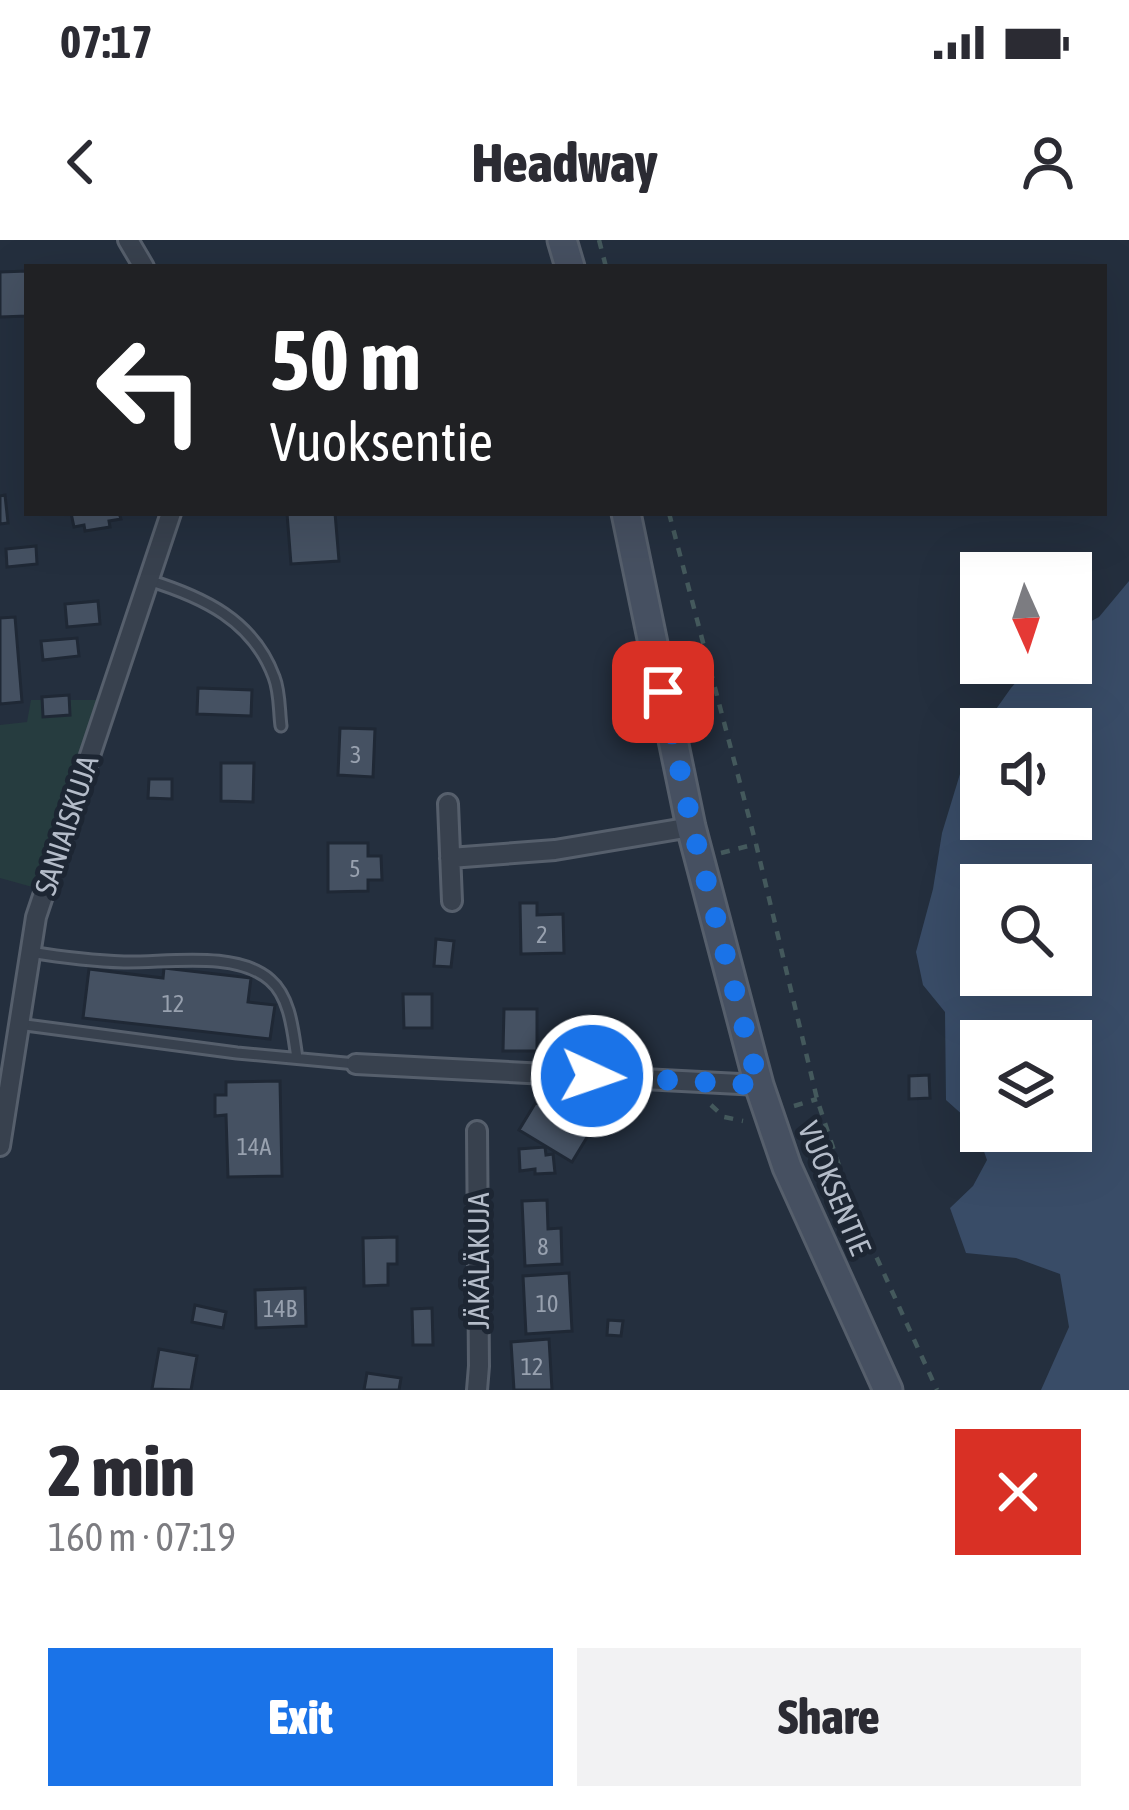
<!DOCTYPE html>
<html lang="en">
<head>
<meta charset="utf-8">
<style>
  body { margin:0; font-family:"Asap Condensed",sans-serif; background:#f2f2f3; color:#2b2b33; height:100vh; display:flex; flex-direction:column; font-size:45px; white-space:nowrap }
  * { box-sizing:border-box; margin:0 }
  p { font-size:39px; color:#7c7c81 }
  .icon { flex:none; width:66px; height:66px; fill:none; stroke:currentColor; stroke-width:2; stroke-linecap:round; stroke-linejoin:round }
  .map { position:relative; height:1150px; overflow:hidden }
  .side { display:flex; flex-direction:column; background:#fff; flex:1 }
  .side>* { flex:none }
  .hud { position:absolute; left:24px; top:24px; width:1083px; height:252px; border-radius:0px; box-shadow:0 12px 48px #0002; background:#202124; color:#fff; overflow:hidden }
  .needle { width:78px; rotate:177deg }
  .fabs { position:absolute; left:960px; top:312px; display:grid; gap:24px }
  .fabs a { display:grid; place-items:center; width:132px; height:132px; border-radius:0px; background:#fff; box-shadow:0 12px 48px #0002; font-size:60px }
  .pin { position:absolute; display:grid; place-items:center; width:102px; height:102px; color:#fff; margin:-51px; border-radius:24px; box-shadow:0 6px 18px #0006 }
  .me { position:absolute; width:132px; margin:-66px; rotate:93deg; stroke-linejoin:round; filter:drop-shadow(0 0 9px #0008) }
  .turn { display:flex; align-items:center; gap:42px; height:252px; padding:0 48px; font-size:54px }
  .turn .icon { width:156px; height:156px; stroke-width:2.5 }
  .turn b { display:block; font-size:84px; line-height:102px }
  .round { display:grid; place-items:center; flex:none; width:126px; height:126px; border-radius:0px; background:#f2f2f3 }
  .head { display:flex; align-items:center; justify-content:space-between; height:204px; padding:0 48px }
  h1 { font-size:72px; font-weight:800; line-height:90px }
  .cta { display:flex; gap:24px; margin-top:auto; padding:24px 48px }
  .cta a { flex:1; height:138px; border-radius:0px; background:#1a73e8; color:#fff; font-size:48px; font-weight:800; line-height:138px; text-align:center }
  .cta a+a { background:#f2f2f3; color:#2b2b33 }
  .status { display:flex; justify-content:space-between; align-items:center; height:84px; padding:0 60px; background:#fff; direction:ltr }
  .status svg { height:33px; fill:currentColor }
  header { display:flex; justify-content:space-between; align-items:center; height:156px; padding:0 48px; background:#fff; font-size:54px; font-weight:800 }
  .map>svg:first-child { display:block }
  .green { fill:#263c3f }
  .water { fill:#394c67; fill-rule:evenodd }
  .building { fill:#455162; stroke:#1f2835; stroke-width:3 }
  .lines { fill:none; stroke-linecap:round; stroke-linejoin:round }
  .lane-casing { stroke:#565f6c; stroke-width:15 }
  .street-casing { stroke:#565f6c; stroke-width:24 }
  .secondary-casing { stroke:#565f6c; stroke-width:33 }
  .path { stroke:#44595c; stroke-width:4.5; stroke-dasharray:9 9; stroke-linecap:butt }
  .lane { stroke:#38414e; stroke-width:9 }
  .street { stroke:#38414e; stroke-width:18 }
  .secondary { stroke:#465061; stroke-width:27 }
  .route { stroke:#1a73e8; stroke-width:21; stroke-dasharray:0 37.8 }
  .labels { text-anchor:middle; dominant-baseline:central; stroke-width:10; stroke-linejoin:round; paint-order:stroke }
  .number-label { font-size:24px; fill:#98a1af }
  .street-label { font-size:30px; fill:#b4bcc9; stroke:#1d2633 }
</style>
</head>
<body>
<div class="status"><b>07:17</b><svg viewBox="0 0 49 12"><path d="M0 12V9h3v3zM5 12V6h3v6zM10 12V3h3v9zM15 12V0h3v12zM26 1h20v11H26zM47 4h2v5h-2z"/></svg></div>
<header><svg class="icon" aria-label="back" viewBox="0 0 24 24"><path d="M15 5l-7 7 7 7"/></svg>Headway<svg class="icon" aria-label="person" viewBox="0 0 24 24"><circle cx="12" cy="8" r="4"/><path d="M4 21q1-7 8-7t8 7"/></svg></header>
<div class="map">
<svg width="1129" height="1150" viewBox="0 0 1129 1150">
  <rect width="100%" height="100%" fill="#242f3e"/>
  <path class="green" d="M31,460h66l-61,188 -36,-10v-153l27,-3z"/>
  <path class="water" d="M1129,341v809h-88l28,-63 -9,-53 -44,-16 -50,-5 -16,-45 23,-22 14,-26 -12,-34 -29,-26 -1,-88 -22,-27 -7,-33 17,-63 9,-56 25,-82 14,-20v88h90v-90h-89l29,-41 22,-25h38v-31l28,-15zM981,645h90v90h-90zM981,801h90v90h-90z"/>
  <path class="building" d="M27,31v45l-27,1v-45z
    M5,255l3,28 -8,1v-28z
    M71,273h48l2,6 -12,2 1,6 -25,4 -1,-6 -10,2z
    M287,273h48l4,48 -48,3z
    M36,306l1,18 -30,3 -1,-18z
    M98,361l2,23 -33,3 -2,-23z
    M15,377l7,85 -22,2v-86z
    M77,398l2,18 -36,4 -2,-19z
    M198,448l54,2 -1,26 -54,-2z
    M69,455l1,20 -27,2 -1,-20z
    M340,488l35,1 -2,48 -35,-2z
    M221,523h33l-1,39 -32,-1z
    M149,539h23v20l-24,-1z
    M328,603h40v13h13l1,24h-14v11l-40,1z
    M520,663h17v12l26,-1 1,39 -43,1z
    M436,699l18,2 -3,26 -17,-1z
    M164,728l87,10 -3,24 27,3 -5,34 -187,-21 6,-49 74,9z
    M403,754h29v34h-28z
    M504,769h33v42h-34z
    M929,835l1,23 -21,1v-23z
    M280,841l2,95 -54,1 -2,-62 -11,1v-21h11v-13z
    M536,862l53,32 -17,28 -53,-32z
    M545,907l1,8 7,-1 2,19 -20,1v-5l-15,2 -1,-22z
    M547,960l1,29 13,-1 1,36 -37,2 -3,-65z
    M397,997v27h-9v21l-24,1 -1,-48z
    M569,1033l3,58 -46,3 -3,-58z
    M305,1048l1,38 -50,2 -1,-38z
    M195,1065l31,7 -3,16 -31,-6z
    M432,1068l1,37h-20l-1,-36z
    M608,1080l15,1 -2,15 -14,-1z
    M549,1099l3,51h-38l-3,-48z
    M159,1109l38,7 -6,34 -39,-1z
    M367,1133l34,5 -2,12h-35z"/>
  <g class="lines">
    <defs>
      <path id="lane" d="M148,340c55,17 105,40 126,97 6,15 5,34 7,49
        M30,712c31,5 62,9 94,10 42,1 112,-12 146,18 21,18 23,53 27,78
        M18,784l219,29 119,11"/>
      <path id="street" d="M128,0l16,27
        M448,564l4,97
        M450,618l105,-8 136,-23
        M356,824l403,21
        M0,906l36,-229 135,-404
        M477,1150l2,-24 -2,-235"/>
      <path id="secondary" d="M562,0l8,27
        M626,273l65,314 68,258 28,82 101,223"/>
    </defs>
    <use href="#lane" class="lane-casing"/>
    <use href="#street" class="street-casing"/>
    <use href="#secondary" class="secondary-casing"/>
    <path class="path" d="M599,0l7,27
      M669,273l87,331 61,255 33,100 87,191
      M721,613l35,-9
      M711,865l13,12 19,4
      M794,866l23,-7"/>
    <use href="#lane" class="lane"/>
    <use href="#street" class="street"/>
    <use href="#secondary" class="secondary"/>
  </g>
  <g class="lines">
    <path class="route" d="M592,836l167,9 -67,-259 -29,-134"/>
  </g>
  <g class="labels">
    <g class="number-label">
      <text x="356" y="514">3</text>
      <text x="355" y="628">5</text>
      <text x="542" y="694">2</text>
      <text x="173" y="763">12</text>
      <text x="254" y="906">14A</text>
      <text x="543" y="1006">8</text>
      <text x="547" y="1063">10</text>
      <text x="280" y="1068">14B</text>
      <text x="532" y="1126">12</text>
    </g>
    <g class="street-label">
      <text transform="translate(66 585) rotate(-72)">SANIAISKUJA</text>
      <text transform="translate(835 948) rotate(67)">VUOKSENTIE</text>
      <text transform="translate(478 1021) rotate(-90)">JÄKÄLÄKUJA</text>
    </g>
  </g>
</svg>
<div class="fabs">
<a><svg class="needle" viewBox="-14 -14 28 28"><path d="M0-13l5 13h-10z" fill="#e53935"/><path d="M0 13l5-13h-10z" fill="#7c7c81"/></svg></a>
<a><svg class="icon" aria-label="sound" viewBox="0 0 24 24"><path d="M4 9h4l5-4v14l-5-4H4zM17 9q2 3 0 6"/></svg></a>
<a><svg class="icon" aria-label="search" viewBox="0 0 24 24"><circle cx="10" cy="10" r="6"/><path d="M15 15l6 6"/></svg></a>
<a><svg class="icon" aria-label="layers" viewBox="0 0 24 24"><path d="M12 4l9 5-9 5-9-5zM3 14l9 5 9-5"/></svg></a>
</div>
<div class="pin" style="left:663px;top:452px;background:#d93025"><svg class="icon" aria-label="arrive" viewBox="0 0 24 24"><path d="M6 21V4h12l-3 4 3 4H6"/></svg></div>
<svg class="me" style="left:592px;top:836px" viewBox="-20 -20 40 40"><circle r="17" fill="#1a73e8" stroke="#fff" stroke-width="3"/><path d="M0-11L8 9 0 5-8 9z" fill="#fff"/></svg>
<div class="hud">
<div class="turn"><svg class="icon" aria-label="left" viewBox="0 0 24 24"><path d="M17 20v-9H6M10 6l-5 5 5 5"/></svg><div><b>50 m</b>Vuoksentie</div></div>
</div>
</div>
<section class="side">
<div class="head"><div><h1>2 min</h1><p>160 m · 07:19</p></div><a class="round" style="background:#d93025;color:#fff"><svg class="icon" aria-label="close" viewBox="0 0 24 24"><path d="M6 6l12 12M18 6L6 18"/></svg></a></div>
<div class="cta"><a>Exit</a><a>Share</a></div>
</section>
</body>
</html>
